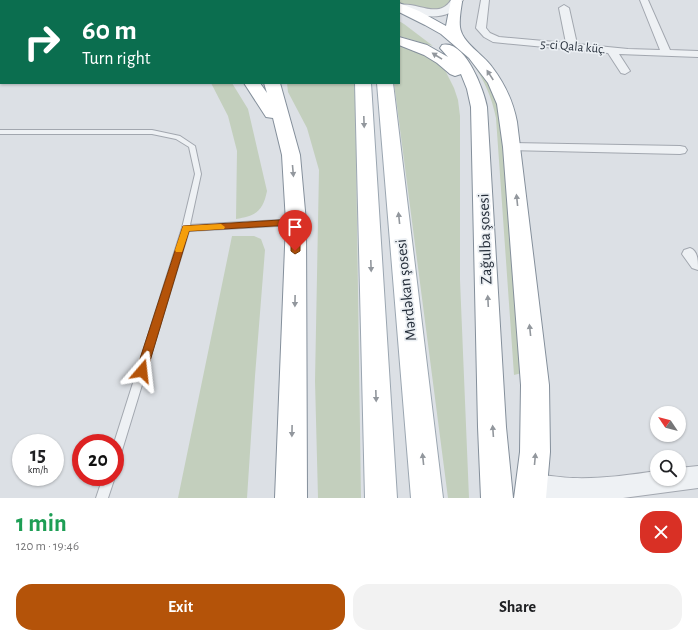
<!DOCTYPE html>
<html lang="en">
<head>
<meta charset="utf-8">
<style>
  body { margin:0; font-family:"Alegreya Sans",sans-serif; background:#f2f2f2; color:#202124; height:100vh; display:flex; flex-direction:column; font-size:15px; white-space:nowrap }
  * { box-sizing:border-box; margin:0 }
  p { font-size:13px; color:#757577 }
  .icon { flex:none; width:22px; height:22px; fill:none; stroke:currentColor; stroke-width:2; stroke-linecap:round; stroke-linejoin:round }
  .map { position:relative; height:498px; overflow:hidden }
  .drawer { display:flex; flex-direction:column; background:#fff; flex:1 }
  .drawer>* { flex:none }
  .banner { position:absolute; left:0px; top:0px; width:400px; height:84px; box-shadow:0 1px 3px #0004; background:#0b6e4f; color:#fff; overflow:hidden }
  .needle { width:26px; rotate:305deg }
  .tools { position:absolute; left:650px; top:406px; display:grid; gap:8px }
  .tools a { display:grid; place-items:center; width:36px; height:36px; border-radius:50%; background:#fff; box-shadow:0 1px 3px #0004; font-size:20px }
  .speed { position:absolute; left:12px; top:434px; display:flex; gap:8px; font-size:20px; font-weight:700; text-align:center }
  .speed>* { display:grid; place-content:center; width:52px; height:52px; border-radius:50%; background:#fff; box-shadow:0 1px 3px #0004; line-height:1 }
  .speed small { font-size:10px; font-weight:400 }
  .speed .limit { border:6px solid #d22; background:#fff; color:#111 }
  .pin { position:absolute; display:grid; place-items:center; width:34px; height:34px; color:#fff; margin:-41px -17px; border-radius:50% 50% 50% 0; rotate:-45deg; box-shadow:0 0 4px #0007 }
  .pin .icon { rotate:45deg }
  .me { position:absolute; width:44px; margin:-22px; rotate:17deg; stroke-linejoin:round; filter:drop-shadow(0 0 3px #0008) }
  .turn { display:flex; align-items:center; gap:14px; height:84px; padding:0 16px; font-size:18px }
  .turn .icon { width:52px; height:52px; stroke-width:2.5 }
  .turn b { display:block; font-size:28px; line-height:34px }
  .round { display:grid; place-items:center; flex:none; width:42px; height:42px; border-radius:16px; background:#f2f2f2 }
  .head { display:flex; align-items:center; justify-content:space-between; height:68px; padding:0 16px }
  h1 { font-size:24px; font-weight:700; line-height:30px; color:#1e9e55 }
  .action { display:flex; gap:8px; margin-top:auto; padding:8px 16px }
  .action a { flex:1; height:46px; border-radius:16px; background:#b45309; color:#fff; font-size:16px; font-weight:700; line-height:46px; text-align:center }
  .action a+a { background:#f2f2f2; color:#202124 }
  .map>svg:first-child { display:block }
  .green { fill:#c3cfbd }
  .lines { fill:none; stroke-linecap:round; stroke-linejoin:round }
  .service-casing { stroke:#a2a7af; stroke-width:2 }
  .minor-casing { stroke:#a2a7af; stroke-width:2 }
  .tertiary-casing { stroke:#a2a7af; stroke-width:2 }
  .primary-casing { stroke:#9ba6b1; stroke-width:2 }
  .motorway-casing { stroke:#848f9b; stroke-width:2 }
  .service { fill:#eef1f4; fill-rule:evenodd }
  .minor { fill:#eef1f4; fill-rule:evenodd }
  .tertiary { fill:#eef1f4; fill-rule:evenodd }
  .primary { fill:#fff; fill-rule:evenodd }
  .motorway { fill:#fff; fill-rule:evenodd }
  .oneway { fill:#92979d }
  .route { fill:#b45309; stroke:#753606 }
  .slow { fill:#f59e0b }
  .labels { text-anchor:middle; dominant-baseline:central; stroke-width:3.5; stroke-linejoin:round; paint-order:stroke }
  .far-street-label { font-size:13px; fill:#262f3b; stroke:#ebeff3 }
  .street-label { font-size:16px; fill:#262f3b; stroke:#ebeff3 }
</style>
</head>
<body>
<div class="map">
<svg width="698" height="498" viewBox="0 0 698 498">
  <rect width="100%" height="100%" fill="#dce0e5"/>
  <path class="green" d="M175,0h145v1h-143z
    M389,0h63c-10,18 -38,8 -53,3v-2z
    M399,21l5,3 29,22 -34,-10z
    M399,44l37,17 10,11 8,16 4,12 2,16v164l9,218h-21l-54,-415h5z
    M472,62l6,4 10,12 14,41 20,254 -8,2 -18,-257c-5,-23 -11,-36 -24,-56z
    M211,83h21l16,26 19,82c-4,20 -11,25 -31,28l1,-68 -9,-35z
    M287,83h68l6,415h-43l-3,-117 4,-211 -12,-42 -19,-36z
    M232,236h22l7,3 4,11 -10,126 -8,122h-69z"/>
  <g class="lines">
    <defs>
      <path id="service" d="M0,130h152l28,6 15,10 6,28 -11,51 106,-6 4,3 -4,3 -107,6 -69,226 -1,4 -4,1v-19h-1l68,-215 13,-54 -6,-27 -13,-8 -24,-5h-152z
        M103,477h12l-7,21h-12z"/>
      <path id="minor" d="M481,0h8l-3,28 4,5 9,4 67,6 -7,-35 5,-3 5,3 8,36 51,5 32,1 -20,-50h8l22,50 28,1v6l-79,-3 11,17 -5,3 -4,-1 -13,-20 -115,-11 -9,-5 -8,-9z
        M512,143l168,3 5,1 2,3 -2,3 -5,1 -173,-4 -2,-3 2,-3z
        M690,248c8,3 8,12 8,22l-6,-2 -10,-14 2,-4z
        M698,466v22l-75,10h-86l-13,-4 -3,-8 3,-8c14,-6 33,0 49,0 28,1 56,-3 84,-7v8h22v-11z"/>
      <path id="tertiary" d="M451,0h12c-14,24 -41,16 -64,11v-6c17,-4 40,15 52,-5z"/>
      <path id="primary" d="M353,0h12l1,1h-12z
        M355,83h16l26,415h-32z
        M377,83h16l50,415h-32z"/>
      <path id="motorway" d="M146,0h15l1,1h-15z
        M318,0h12l1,1h-12z
        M372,0h14l1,1h-14z
        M451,0h10l1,2c-1,7 -3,17 -2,25 2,16 23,27 32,40 13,17 21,34 25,55l32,263 1,67 -4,46h-32l6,-46 1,-67 -18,-238 -6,-43 -9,-21 -19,-25 -28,-24 -16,-9 -26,-13v-9l20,8 27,15z
        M399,37l28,8 21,12 -8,-9 2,-3c23,-6 42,45 45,62l19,320 7,71h-32l-3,-71 -7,-320 -4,-18 -6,-15 -6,2 -5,-2 -13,-11 -13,-8 -25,-10z
        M244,83h16l7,10 -3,-10h16l20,72 6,67 1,276h-32l11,-276 -4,-67 -9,-37 -7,-1z"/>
    </defs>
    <use href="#service" class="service-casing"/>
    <use href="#minor" class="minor-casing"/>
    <use href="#tertiary" class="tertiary-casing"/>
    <use href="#primary" class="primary-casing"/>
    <use href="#motorway" class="motorway-casing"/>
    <use href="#service" class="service"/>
    <use href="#minor" class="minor"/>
    <use href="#tertiary" class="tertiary"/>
    <use href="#primary" class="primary"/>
    <use href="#motorway" class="motorway"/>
  </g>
  <defs><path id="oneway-solid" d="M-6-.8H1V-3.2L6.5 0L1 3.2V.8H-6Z"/></defs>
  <g class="oneway">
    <use href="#oneway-solid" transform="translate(437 56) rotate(-148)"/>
    <use href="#oneway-solid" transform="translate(490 75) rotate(-123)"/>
    <use href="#oneway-solid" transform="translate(364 122) rotate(88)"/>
    <use href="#oneway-solid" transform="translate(293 171) rotate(85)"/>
    <use href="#oneway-solid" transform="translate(517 200) rotate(-96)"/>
    <use href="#oneway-solid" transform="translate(399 218) rotate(-96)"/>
    <use href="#oneway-solid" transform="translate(371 266) rotate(88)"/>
    <use href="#oneway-solid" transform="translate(295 301) rotate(91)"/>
    <use href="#oneway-solid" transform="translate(488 301) rotate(-93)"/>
    <use href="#oneway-solid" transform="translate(530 330) rotate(-96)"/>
    <use href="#oneway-solid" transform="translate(376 396) rotate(88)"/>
    <use href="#oneway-solid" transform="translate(292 431) rotate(91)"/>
    <use href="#oneway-solid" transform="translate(493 431) rotate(-94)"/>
    <use href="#oneway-solid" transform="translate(423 459) rotate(-96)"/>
    <use href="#oneway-solid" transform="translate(535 459) rotate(-85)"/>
  </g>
  <path class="route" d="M296,219l4,3v29l-5,3 -4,-3v-26l-102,6 -42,140 -1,4 -4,1 -4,-1 -2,-4 47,-145z"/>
  <path class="slow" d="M221,224l4,3 -1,2 -35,2 -7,21h-6l-1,-2 8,-24z"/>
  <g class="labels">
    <g class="far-street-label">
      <text transform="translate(573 47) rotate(5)">5-ci Qala küç.</text>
    </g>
    <g class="street-label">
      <text transform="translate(485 239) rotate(-92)">Zağulba şosesi</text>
      <text transform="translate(406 290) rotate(-96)">Mərdəkan şosesi</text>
    </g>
  </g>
</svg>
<div class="tools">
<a><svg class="needle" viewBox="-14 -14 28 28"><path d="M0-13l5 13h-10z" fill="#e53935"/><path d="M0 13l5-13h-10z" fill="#757577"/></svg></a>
<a><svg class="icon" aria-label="search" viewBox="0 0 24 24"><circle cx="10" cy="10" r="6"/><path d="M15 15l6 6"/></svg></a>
</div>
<div class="speed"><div>15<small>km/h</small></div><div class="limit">20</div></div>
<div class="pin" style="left:295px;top:251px;background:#d93025"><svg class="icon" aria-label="arrive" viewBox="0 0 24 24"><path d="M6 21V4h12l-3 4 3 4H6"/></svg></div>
<svg class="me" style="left:142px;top:371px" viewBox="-20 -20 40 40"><path d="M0-17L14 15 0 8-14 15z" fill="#b45309" stroke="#fff" stroke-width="4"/></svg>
<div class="banner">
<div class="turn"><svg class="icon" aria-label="right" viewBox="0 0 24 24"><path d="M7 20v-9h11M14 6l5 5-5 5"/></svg><div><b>60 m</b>Turn right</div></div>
</div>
</div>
<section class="drawer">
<div class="head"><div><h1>1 min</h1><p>120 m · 19:46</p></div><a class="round" style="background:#d93025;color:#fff"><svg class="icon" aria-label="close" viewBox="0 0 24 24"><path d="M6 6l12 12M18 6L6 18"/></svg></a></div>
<div class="action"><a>Exit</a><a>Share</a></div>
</section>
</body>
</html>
